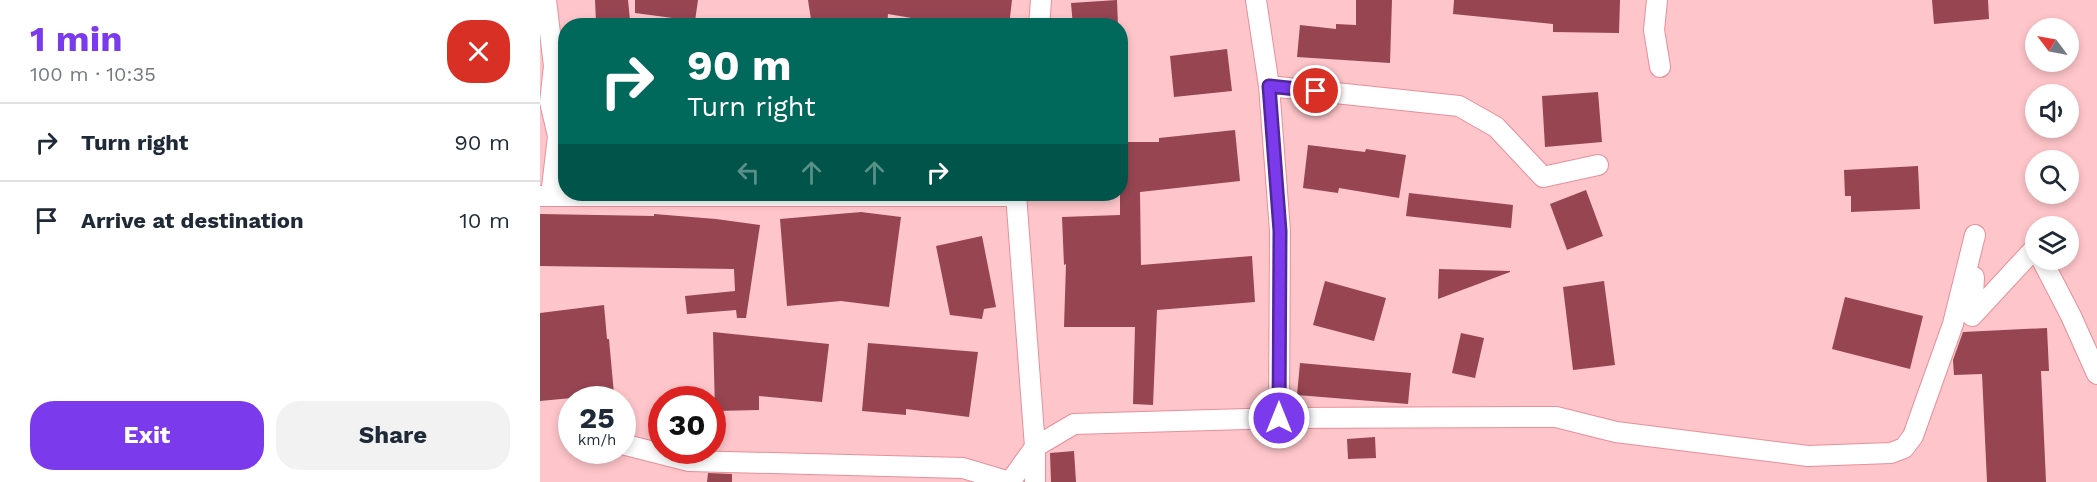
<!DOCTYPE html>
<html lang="en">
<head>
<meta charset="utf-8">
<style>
  body { margin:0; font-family:"Work Sans",sans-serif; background:#f2f2f3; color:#1f2937; height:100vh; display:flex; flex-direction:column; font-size:22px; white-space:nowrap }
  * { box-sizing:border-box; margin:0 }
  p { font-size:20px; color:#747a83 }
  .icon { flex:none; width:33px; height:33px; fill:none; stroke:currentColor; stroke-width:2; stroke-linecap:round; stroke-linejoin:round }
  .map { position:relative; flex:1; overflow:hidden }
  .sheet { display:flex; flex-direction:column; background:#fff; width:540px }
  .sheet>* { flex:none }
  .banner { position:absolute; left:18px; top:18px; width:570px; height:183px; border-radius:24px; box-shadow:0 3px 9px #0003; background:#00695c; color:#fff; overflow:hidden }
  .needle { width:39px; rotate:302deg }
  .buttons { position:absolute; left:1485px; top:18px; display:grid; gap:12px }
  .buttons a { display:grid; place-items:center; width:54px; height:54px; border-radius:50%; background:#fff; box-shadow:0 3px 9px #0003; font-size:30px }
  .speed { position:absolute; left:18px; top:386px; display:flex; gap:12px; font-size:30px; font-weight:700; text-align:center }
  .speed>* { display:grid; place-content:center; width:78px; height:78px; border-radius:50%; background:#fff; box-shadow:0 3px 9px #0003; line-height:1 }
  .speed small { font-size:15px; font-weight:400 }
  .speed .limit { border:9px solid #d22; background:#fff; color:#111 }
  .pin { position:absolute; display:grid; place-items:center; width:51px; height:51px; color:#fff; margin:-26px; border:3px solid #fff; border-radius:50%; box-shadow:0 2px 6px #0007 }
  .me { position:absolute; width:66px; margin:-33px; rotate:0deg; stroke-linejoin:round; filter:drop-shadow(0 0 4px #0008) }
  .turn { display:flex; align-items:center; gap:21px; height:126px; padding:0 30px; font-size:27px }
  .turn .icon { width:78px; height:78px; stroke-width:2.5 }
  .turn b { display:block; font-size:42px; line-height:51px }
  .lanes { display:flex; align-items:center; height:57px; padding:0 30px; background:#0003; justify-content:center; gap:30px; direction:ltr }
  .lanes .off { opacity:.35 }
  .round { display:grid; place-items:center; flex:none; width:63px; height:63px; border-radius:24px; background:#f2f2f3 }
  .head { display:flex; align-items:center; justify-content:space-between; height:102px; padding:0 30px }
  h1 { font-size:36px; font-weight:700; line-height:45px; color:#7c3aed }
  .cta { display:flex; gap:12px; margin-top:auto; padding:12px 30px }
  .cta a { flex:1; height:69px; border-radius:24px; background:#7c3aed; color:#fff; font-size:24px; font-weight:700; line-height:69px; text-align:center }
  .cta a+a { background:#f2f2f3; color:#1f2937 }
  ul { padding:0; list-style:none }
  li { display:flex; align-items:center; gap:18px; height:78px; padding:0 30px; border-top:2px solid #e0e1e3 }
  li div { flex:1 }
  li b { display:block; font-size:22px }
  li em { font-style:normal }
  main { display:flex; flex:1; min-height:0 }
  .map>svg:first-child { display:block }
  .building { fill:#964551 }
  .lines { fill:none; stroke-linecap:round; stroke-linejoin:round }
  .street-casing { stroke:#e88f99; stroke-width:22 }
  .street { stroke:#fff; stroke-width:20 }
  .route-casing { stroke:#51269a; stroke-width:15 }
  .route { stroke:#7c3aed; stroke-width:10 }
</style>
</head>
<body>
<main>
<section class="sheet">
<div class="head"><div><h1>1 min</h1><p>100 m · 10:35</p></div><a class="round" style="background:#d93025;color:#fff"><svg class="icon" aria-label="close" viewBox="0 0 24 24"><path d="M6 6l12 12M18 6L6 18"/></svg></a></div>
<ul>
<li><svg class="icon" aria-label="right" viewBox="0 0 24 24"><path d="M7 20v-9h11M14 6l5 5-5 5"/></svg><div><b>Turn right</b></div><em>90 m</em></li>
<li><svg class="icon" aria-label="arrive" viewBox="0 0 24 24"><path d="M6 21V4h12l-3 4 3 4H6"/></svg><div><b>Arrive at destination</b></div><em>10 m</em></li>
</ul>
<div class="cta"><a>Exit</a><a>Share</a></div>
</section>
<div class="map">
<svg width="1557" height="482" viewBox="0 0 1557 482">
  <rect width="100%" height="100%" fill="#fec5ca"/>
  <path class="building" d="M55,0h33l2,20 -34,2z
    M95,0h63l-3,21 -60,-8z
    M268,0h204l-3,26h-50l-71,-12 -1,12h-75z
    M577,0l1,26h-45l-2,-23z
    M816,0h36l-2,63 -93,-6 3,-32 36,4v-5l20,1z
    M914,0h166l-1,33 -66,-1v-8l-100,-10z
    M1392,0h56l1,19 -55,5z
    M687,49l5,42 -58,6 -4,-41z
    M1058,92l4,50 -57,5 -3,-51z
    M695,130l5,51 -100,11 1,73 111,-9 3,46 -98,8 -4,95 -20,-1 2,-77h-71l2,-63 -2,1 -2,-48 58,-2v-73h39v-4z
    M768,145l57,7 1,-3 40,6 -7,43 -60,-10 -1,5 -35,-5z
    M1378,166l2,43 -69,3v-16h-6l-1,-26z
    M1046,190l17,46 -36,14 -17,-46z
    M869,193l104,12 -2,23 -105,-12z
    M321,212l40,5 -12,90 -48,-6 -54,5 -7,-87z
    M0,214l114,2v-2l62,5 44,6 -14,93h-9l-1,-8 -49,4 -2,-18 50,-5 -1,-22 -194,-3z
    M442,236l14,71 -12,2 -2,10 -32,-4 -14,-69z
    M899,269l71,2v1l-72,27z
    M785,281l61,17 -12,43 -61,-16z
    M1064,281l11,84 -42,5 -10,-83z
    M1305,297l78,19 -13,53 -78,-20z
    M64,305l3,34h2l5,55 -74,7v-88z
    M1507,328l2,43h-8l5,111h-59l-5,-108 -28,1 -1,-15 10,-28z
    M173,332l116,12 -7,58 -63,-6v14l-44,1z
    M921,333l23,5 -9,40 -23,-5z
    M328,343l110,9 -9,65 -63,-8v6l-44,-4z
    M760,363l111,10 -3,31 -111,-9z
    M835,437l1,21 -28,1 -1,-20z
    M534,451l2,31h-25l-1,-29z
    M168,473l24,1v8h-25z"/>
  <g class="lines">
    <defs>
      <path id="street" d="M6,0l8,66 -4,36 8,34 -7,60
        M716,0l13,86 11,145 -1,187
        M1117,0l-3,30 6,37
        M499,26l2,-26
        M729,86l190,20 37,21 47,50 55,-12
        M476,194l19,253v35
        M0,196h475
        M1502,260l29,56 26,58
        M1434,277l-2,39 64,-69
        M82,444l67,17 274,7 47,14 25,-35 39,-23 205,-6 277,-1 60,15 192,24 83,-3 13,-5 9,-12 40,-112 22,-89"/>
    </defs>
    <use href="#street" class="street-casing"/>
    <use href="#street" class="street"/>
  </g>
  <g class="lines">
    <defs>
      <path id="route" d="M739,418l1,-187 -11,-145 47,5"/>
    </defs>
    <use href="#route" class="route-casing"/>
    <use href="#route" class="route"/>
  </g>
</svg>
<div class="buttons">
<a><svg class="needle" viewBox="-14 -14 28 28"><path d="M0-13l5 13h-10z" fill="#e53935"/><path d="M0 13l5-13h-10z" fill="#747a83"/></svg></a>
<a><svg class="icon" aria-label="sound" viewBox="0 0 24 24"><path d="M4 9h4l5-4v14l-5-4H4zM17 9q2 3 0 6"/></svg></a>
<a><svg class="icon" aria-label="search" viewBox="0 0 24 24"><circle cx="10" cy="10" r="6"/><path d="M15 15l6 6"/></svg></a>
<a><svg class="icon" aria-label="layers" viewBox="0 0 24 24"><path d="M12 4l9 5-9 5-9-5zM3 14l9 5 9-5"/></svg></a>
</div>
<div class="speed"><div>25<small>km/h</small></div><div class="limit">30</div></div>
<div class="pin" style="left:776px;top:91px;background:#d93025"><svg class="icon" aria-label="arrive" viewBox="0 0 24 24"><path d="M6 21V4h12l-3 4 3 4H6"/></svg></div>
<svg class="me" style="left:739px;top:418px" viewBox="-20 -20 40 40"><circle r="17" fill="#7c3aed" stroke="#fff" stroke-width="3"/><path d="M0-11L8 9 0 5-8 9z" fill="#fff"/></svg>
<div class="banner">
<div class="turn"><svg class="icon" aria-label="right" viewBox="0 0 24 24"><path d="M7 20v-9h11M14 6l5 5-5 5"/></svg><div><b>90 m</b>Turn right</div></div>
<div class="lanes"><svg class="icon off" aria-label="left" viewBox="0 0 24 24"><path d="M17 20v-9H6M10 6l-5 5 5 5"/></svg><svg class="icon off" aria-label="ahead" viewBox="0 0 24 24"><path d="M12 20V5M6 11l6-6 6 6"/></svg><svg class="icon off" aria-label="ahead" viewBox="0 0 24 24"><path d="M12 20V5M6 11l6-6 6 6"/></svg><svg class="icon" aria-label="right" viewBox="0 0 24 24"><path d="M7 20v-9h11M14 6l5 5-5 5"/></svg></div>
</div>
</div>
</main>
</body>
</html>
